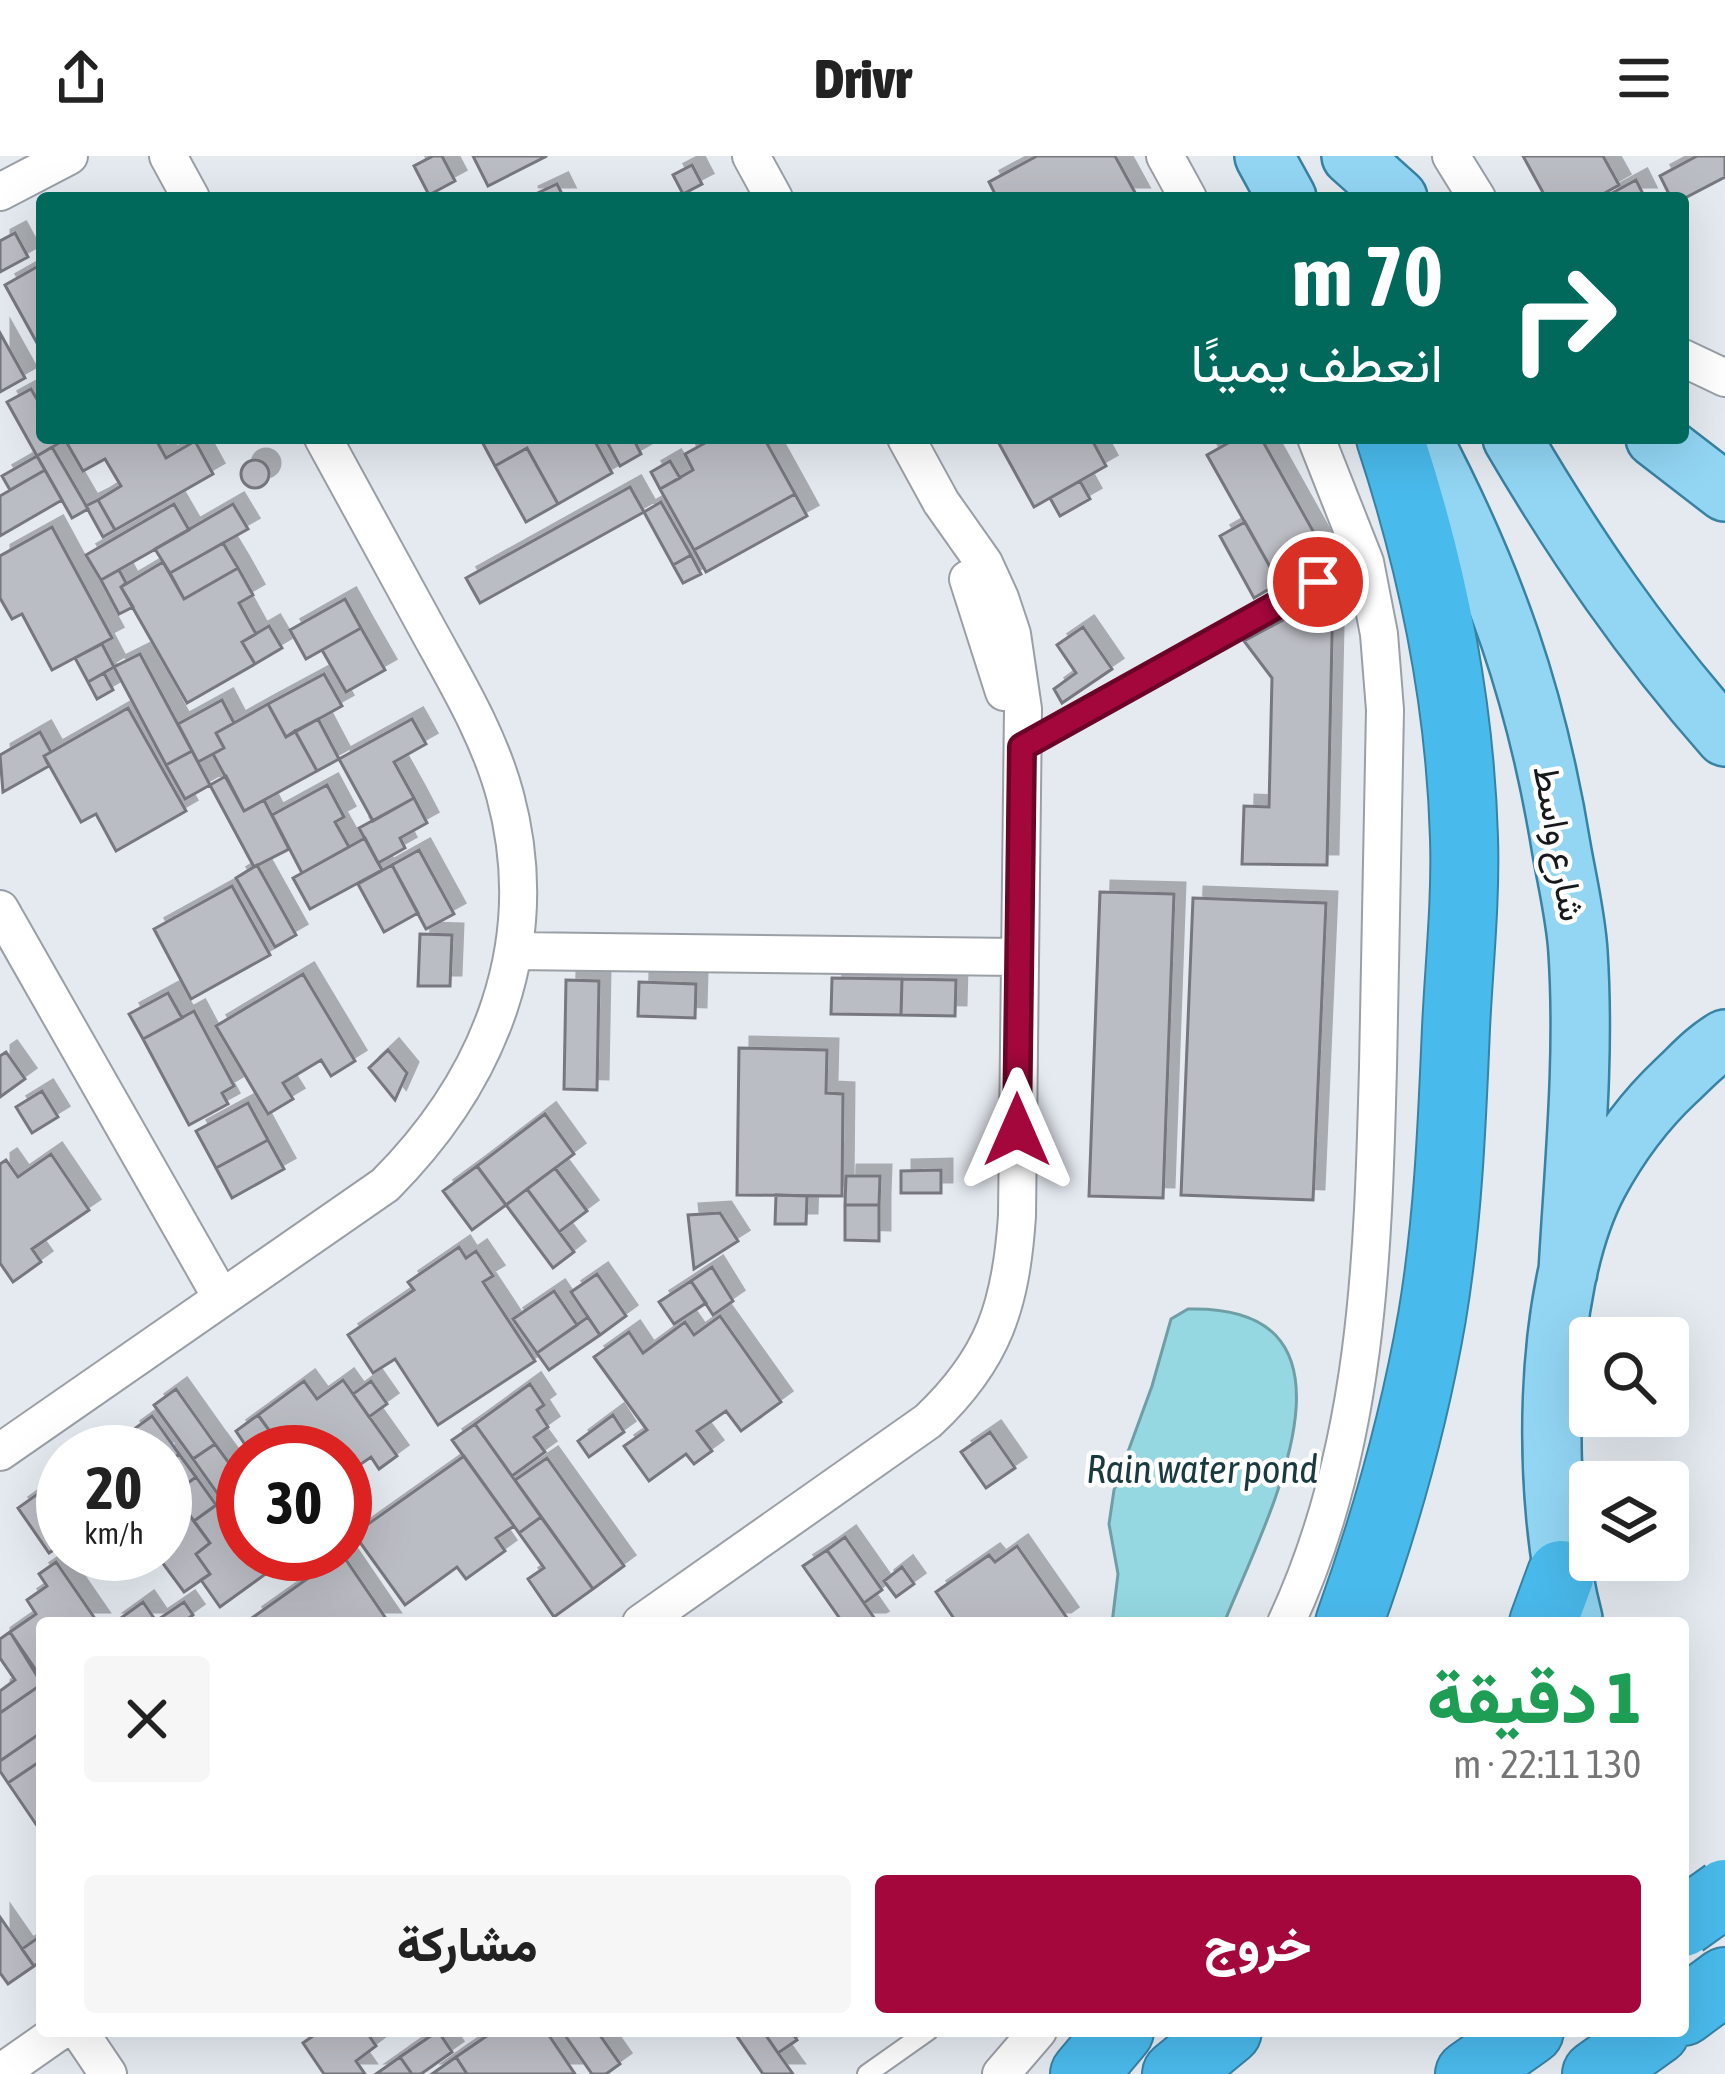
<!DOCTYPE html>
<html lang="ar">
<head>
<meta charset="utf-8">
<style>
  body { margin:0; font-family:"Asap Condensed",Vazirmatn,sans-serif; background:#f6f6f6; color:#222; direction:rtl; height:100vh; display:flex; flex-direction:column; font-size:45px; white-space:nowrap }
  * { box-sizing:border-box; margin:0 }
  p { font-size:39px; color:#767676 }
  .icon { flex:none; width:66px; height:66px; fill:none; stroke:currentColor; stroke-width:2; stroke-linecap:round; stroke-linejoin:round }
  .map { position:relative; flex:1; overflow:hidden; direction:ltr }
  .sheet { position:absolute; left:36px; top:1461px; width:1653px; height:420px; display:flex; flex-direction:column; background:#fff; border-radius:12px; box-shadow:0 12px 48px #0002; direction:rtl }
  .sheet>* { flex:none }
  .banner { position:absolute; left:36px; top:36px; width:1653px; height:252px; border-radius:12px; box-shadow:0 12px 48px #0002; direction:rtl; background:#00695c; color:#fff; overflow:hidden }
  .buttons { position:absolute; left:1569px; top:1161px; display:grid; gap:24px }
  .buttons a { display:grid; place-items:center; width:120px; height:120px; border-radius:12px; background:#fff; box-shadow:0 12px 48px #0002; font-size:60px }
  .speed { position:absolute; left:36px; top:1269px; display:flex; gap:24px; font-size:60px; font-weight:700; text-align:center }
  .speed>* { display:grid; place-content:center; width:156px; height:156px; border-radius:50%; background:#fff; box-shadow:0 12px 48px #0002; line-height:1 }
  .speed small { font-size:30px; font-weight:400 }
  .speed .limit { border:18px solid #d22; background:#fff; color:#111 }
  .pin { position:absolute; display:grid; place-items:center; width:102px; height:102px; color:#fff; margin:-51px; border:6px solid #fff; border-radius:50%; box-shadow:0 3px 12px #0007 }
  .me { position:absolute; width:132px; margin:-66px; rotate:0deg; stroke-linejoin:round; filter:drop-shadow(0 0 9px #0008) }
  .turn { display:flex; align-items:center; gap:42px; height:252px; padding:0 48px; font-size:54px }
  .turn .icon { width:156px; height:156px; stroke-width:2.5 }
  .turn b { display:block; font-size:84px; line-height:102px }
  .round { display:grid; place-items:center; flex:none; width:126px; height:126px; border-radius:12px; background:#f6f6f6 }
  .summary { display:flex; align-items:center; justify-content:space-between; height:204px; padding:0 48px }
  h1 { font-size:72px; font-weight:800; line-height:90px; color:#1e9e55 }
  .cta { display:flex; gap:24px; margin-top:auto; padding:24px 48px }
  .cta a { flex:1; height:138px; border-radius:12px; background:#a3073c; color:#fff; font-size:48px; font-weight:800; line-height:138px; text-align:center }
  .cta a+a { background:#f6f6f6; color:#222 }
  header { display:flex; justify-content:space-between; align-items:center; height:156px; padding:0 48px; background:#fff; font-size:54px; font-weight:800 }
  .map>svg:first-child { display:block }
  .water { fill:#95d8e2; stroke:#6f9fa6; stroke-width:3 }
  .building { fill:#bbbdc4; stroke:#77787f; stroke-width:3; filter:url(#shadow) }
  .lines { fill:none; stroke-linecap:round; stroke-linejoin:round }
  .lane-casing { stroke:#9a9fa5; stroke-width:22 }
  .street-casing { stroke:#9a9fa5; stroke-width:40 }
  .primary-casing { stroke:#3882a3; stroke-width:62 }
  .highway-casing { stroke:#3882a3; stroke-width:70 }
  .lane { stroke:#fff; stroke-width:18 }
  .street { stroke:#fff; stroke-width:36 }
  .primary { stroke:#92d6f4; stroke-width:57 }
  .highway { stroke:#49baec; stroke-width:66 }
  .highway-bridge-casing { stroke:#3882a3; stroke-width:70; stroke-linecap:butt }
  .highway-bridge { stroke:#49baec; stroke-width:66 }
  .route-casing { stroke:#6a0527; stroke-width:30 }
  .route { stroke:#a3073c; stroke-width:21 }
  .labels { text-anchor:middle; dominant-baseline:central; stroke-width:9; stroke-linejoin:round; paint-order:stroke }
  .street-label { font-size:36px; fill:#17191b; stroke:#fff }
  .water-label { font-size:39px; font-style:italic; fill:#193a3f; stroke:#fff }
</style>
</head>
<body>
<header><svg class="icon" aria-label="menu" viewBox="0 0 24 24"><path d="M4 6h16M4 12h16M4 18h16"/></svg>Drivr<svg class="icon" aria-label="share" viewBox="0 0 24 24"><path d="M12 15V3M7 8l5-5 5 5M5 13v7h14v-7"/></svg></header>
<div class="map">
<svg width="1725" height="1918" viewBox="0 0 1725 1918">
  <defs>
    <filter id="shadow"><feDropShadow dx="11" dy="-11" stdDeviation="0" flood-color="#0004"/></filter>
  </defs>
  <rect width="100%" height="100%" fill="#e5eaf1"/>
  <path class="water" d="M1188,1153c196,-5 74,219 36,314h-112l6,-49 -9,-50 5,-34 38,-104 19,-67z"/>
  <path class="building" d="M433,0h9l13,25 -26,14 -15,-29z
    M473,0h74l-59,30z
    M1037,0h78l23,42h-141l-8,-16z
    M1523,0h80l16,29 -23,13h-50z
    M1697,0h28v21l-42,22 -12,-1 -11,-22z
    M692,9l10,19 -19,10 -10,-19z
    M1636,24l9,18h-42z
    M557,28l7,14h-37z
    M15,77l13,24 -28,15v-31z
    M42,108v88l-37,-67z
    M0,177l25,45 -25,14z
    M31,233l11,19v30h17l2,4 -24,14 -30,-54z
    M64,282h91l11,20 29,-17 18,33 -98,56 -17,-30 23,-14 -16,-27 -22,12z
    M480,282h113l19,35 -54,31 -31,-56 -32,18z
    M605,282h28l8,16 -21,12z
    M714,282h50l31,56 -101,56 -34,-61 33,-19 -8,-16z
    M996,282h95l15,28 -72,41z
    M1237,282h24l66,118 -48,27 -72,-128z
    M52,291l36,62 -16,9 -35,-62z
    M527,292l31,56 -32,18 -31,-56z
    M37,300l8,14 -35,20 -8,-14z
    M241 318a14 14 0 1 1 28 0a14 14 0 1 1-28 0Z
    M670,305l10,17 -20,11 -9,-17z
    M45,314l17,30 -62,36v-40z
    M1080,325l10,18 -30,17 -10,-18z
    M630,331l14,25 -164,91 -14,-25z
    M795,338l12,22 -101,56 -12,-22z
    M98,344l17,30 -12,7 -17,-31z
    M661,346l30,53 -18,10 -29,-53z
    M174,348l15,26 -88,50 -15,-25z
    M233,348l15,25 -78,44 -15,-24z
    M1245,366l34,61 -25,15 -34,-62z
    M52,371l60,111 -60,32 -30,-56 -10,5 -12,-21v-42z
    M223,387l15,25 -54,31 -14,-26z
    M691,399l10,19 -18,9 -10,-18z
    M163,406l21,37 54,-31 15,27 -14,8 17,31 -14,8 13,22 -68,39 -66,-116z
    M119,414l7,13 -5,4 12,20 -14,7 -18,-34z
    M1333,437l-6,272 -85,-1 2,-58 25,1 3,-129 -28,-37z
    M345,443l16,29 -55,31 -16,-29z
    M269,470l13,22 -27,16 -13,-22z
    M1083,471l29,42 -50,34 -8,-14 22,-16 -19,-28z
    M361,472l24,42 -39,22 -24,-42z
    M102,488l12,23 -26,15 -13,-24z
    M140,498l52,97 -26,14 -52,-98z
    M104,517l9,17 -16,9 -9,-17z
    M324,518l18,32 -56,31 -18,-33z
    M222,544l12,23 -18,10 8,15 -26,14 -20,-38z
    M268,548l18,33 9,-6 22,40 -73,40 -31,-57 11,-6 -8,-15z
    M128,552l58,103 -70,40 -20,-37 -15,8 -37,-66z
    M318,563l21,40 -22,12 -22,-40z
    M412,563l14,25 -32,18 20,36 -41,23 -34,-62z
    M40,576l11,20 -7,4 5,10 -46,26 -3,-37z
    M192,595l18,34 -25,14 -19,-34z
    M226,620l18,35 20,-11 25,49 -35,18 -44,-82z
    M327,629l17,32 -9,5 14,25 -47,26 -30,-58z
    M414,642l13,25 -27,15 5,10 -27,15 -19,-35z
    M365,682l17,32 -72,39 -17,-31z
    M419,694l35,64 -28,15 -34,-64z
    M257,709l39,70 -21,12 -39,-69z
    M392,709l26,48 -34,19 -26,-48z
    M232,730l38,69 -79,44 -37,-70z
    M1100,736l74,2 -11,304 -74,-2z
    M1193,742l133,5 -13,297 -132,-5z
    M420,778l32,1 -2,51h-32z
    M303,818l52,87 -24,15 -10,-16 -38,23 10,16 -25,15 -52,-88z
    M832,822l70,1 -1,36 -70,-1z
    M902,823l54,1 -1,36 -54,-1z
    M566,824l33,1 -2,109 -33,-1z
    M639,826l57,2 -1,34 -57,-2z
    M168,837l14,25 -39,21 -14,-25z
    M194,855l40,75 -12,7 6,11 -39,21 -46,-86z
    M739,892l88,2 -1,43 17,1 -1,102 -105,-1z
    M388,894l19,23 -12,27 -26,-32z
    M6,896l19,27 -25,18v-41z
    M42,935l16,26 -26,16 -16,-26z
    M248,947l20,37 -52,28 -20,-37z
    M545,958l29,40 -68,51 -29,-39z
    M268,984l16,29 -52,29 -16,-30z
    M51,998l38,56 -57,39 9,13 -28,20 -13,-19v-99l6,-4 12,17z
    M477,1010l29,39 -34,25 -29,-39z
    M555,1012l32,43 -28,21 -32,-43z
    M941,1014v23h-40v-22z
    M846,1020h34l-1,29h-34z
    M527,1033l47,63 -21,16 -47,-63z
    M776,1039l31,1 -1,28h-31z
    M845,1049h34v36l-34,-1z
    M720,1057l18,28 -44,28 -6,-54z
    M459,1091l7,11 10,-7 17,25 -10,6 52,79 -97,64 -43,-66 -22,14 -25,-38 66,-45 -6,-8z
    M712,1111l21,34 -20,14 -22,-34z
    M597,1118l29,42 -26,19 -29,-43z
    M691,1125l15,22 -32,21 -15,-22z
    M554,1135l23,34 -40,28 -24,-34z
    M720,1160l61,86 -40,29 -15,-20 -29,20 15,20 -18,13 -8,-10 -37,27 -25,-35 23,-16 -53,-73 35,-25 14,21 42,-31 9,13z
    M588,1161l12,18 -51,35 -12,-17z
    M343,1224l54,76 -18,13 -8,-12 -26,18v-23h-60l-27,-37 46,-34 13,18z
    M371,1225l16,23 -18,13 -16,-23z
    M530,1228l14,21 -7,5 11,17 -14,10 11,15 -33,24 -37,-52z
    M176,1233l39,55 -22,15 -39,-54z
    M258,1259l27,37h-35l-14,-21z
    M613,1259l11,17 -35,25 -11,-16z
    M152,1260l27,38 -14,11v-13h-21l-14,-20z
    M475,1268l66,93 -22,16 -67,-93z
    M990,1276l25,36 -29,20 -25,-36z
    M215,1288l28,38v19l-13,10 -37,-52z
    M179,1298l17,23 -22,16 -9,-12v-16z
    M464,1300l50,70 -18,12 9,13 -39,28 -9,-12 -52,38 -51,-71z
    M547,1302l77,108 -31,23 -78,-109z
    M196,1321l20,28 -22,16 -20,-28z
    M46,1332l17,25v31l-14,9 -31,-45z
    M222,1345l21,29v24h17l11,16 -51,37 -19,-27 9,-6 -14,-20 14,-11 -16,-22z
    M187,1356l23,31 -14,11 14,20 -26,18 -28,-38h9v-26z
    M541,1361l52,72 -39,28 -26,-38 16,-11 -25,-35z
    M845,1381l37,53 -18,13 -37,-53z
    M1017,1390l50,72 -7,5h-103l-21,-31 53,-37 6,7z
    M827,1394l50,72 -2,1h-32l-40,-57z
    M260,1398h33l-22,16z
    M342,1398l47,69h-134l-3,-5z
    M56,1406l42,61h-56v56l-32,-47 26,-18 -9,-14 20,-14 -8,-12z
    M902,1411l12,17 -18,13 -12,-16z
    M143,1446l13,19 28,-19 9,13 -11,8h-68z
    M10,1476l32,52 -42,29v-22l15,-11 -15,-22v-19z
    M42,1528v48l-42,29v-48z
    M42,1576v28l-34,23 -8,-12v-10z
    M42,1604v73l-34,-50z
    M0,1761l34,49 -26,18 -8,-11z
    M42,1779v25l-8,6 -12,-17z
    M320,1875h46l10,15 -20,15 9,13h-41l-21,-31z
    M438,1875l14,21 -31,22h-9l-12,-17z
    M494,1875h52l29,43h-108l-11,-17z
    M562,1875h35l23,33 -14,10h-14z
    M763,1875h28l6,9 -19,13z
    M763,1875l15,22 15,21h-30l-29,-42z
    M400,1901l12,17h-36z
    M456,1901l11,17h-35z"/>
  <g class="lines">
    <defs>
      <path id="lane" d="M1023,590l295,-164
        M867,1918l61,-43"/>
      <path id="street" d="M168,0l23,42
        M751,0l23,42
        M1165,0l23,42
        M1451,0l26,42
        M0,36l69,-36
        M1683,202l42,20
        M968,423l36,113
        M0,753l221,388
        M514,795l503,6
        M0,1296l385,-267c105,-105 160,-242 120,-390 -16,-59 -48,-112 -77,-165 -35,-64 -70,-128 -105,-192
        M641,1467l287,-202c66,-62 83,-116 89,-205l6,-507 -11,-75 -12,-36 -16,-35 -43,-61 -35,-64
        M1286,1467c82,-175 87,-367 92,-556 2,-119 5,-238 7,-357l-6,-76 -14,-72 -49,-124
        M79,1875l29,43
        M0,1917l60,-42
        M1001,1918l37,-43"/>
      <path id="primary" d="M1264,0l23,42
        M1351,0l47,42
        M1422,282c73,139 115,259 140,414 6,33 14,67 16,100 7,107 -4,214 -10,320
        M1512,282c64,109 129,204 213,299
        M1655,282l70,54
        M1573,1463c-31,-117 -32,-327 25,-435 21,-39 46,-73 78,-103 16,-15 30,-31 49,-42"/>
      <path id="highway" d="M1349,1467c36,-100 65,-202 83,-306 16,-95 20,-193 24,-289 3,-63 10,-127 8,-190 -4,-138 -31,-270 -74,-400
        M1543,1467l18,-49
        M1683,1856l42,-31
        M1084,1918l36,-43
        M1176,1918l52,-43
        M1469,1918l61,-43
        M1596,1918l60,-43"/>
    </defs>
    <use href="#lane" class="lane-casing"/>
    <use href="#street" class="street-casing"/>
    <use href="#primary" class="primary-casing"/>
    <use href="#highway" class="highway-casing"/>
    <use href="#lane" class="lane"/>
    <use href="#street" class="street"/>
    <use href="#primary" class="primary"/>
    <use href="#highway" class="highway"/>
    <defs>
      <path id="highway-bridge" d="M1683,1767l42,-30"/>
    </defs>
    <use href="#highway-bridge" class="highway-bridge-casing"/>
    <use href="#highway-bridge" class="highway-bridge"/>
  </g>
  <g class="lines">
    <defs>
      <path id="route" d="M1017,974l5,-383 296,-165"/>
    </defs>
    <use href="#route" class="route-casing"/>
    <use href="#route" class="route"/>
  </g>
  <g class="labels">
    <g class="street-label">
      <text transform="translate(1560 687) rotate(80)">شارع واسط</text>
    </g>
    <g class="water-label">
      <text x="1202" y="1313">Rain water pond</text>
    </g>
  </g>
</svg>
<div class="buttons">
<a><svg class="icon" aria-label="search" viewBox="0 0 24 24"><circle cx="10" cy="10" r="6"/><path d="M15 15l6 6"/></svg></a>
<a><svg class="icon" aria-label="layers" viewBox="0 0 24 24"><path d="M12 4l9 5-9 5-9-5zM3 14l9 5 9-5"/></svg></a>
</div>
<div class="speed"><div>20<small>km/h</small></div><div class="limit">30</div></div>
<div class="pin" style="left:1318px;top:426px;background:#d93025"><svg class="icon" aria-label="arrive" viewBox="0 0 24 24"><path d="M6 21V4h12l-3 4 3 4H6"/></svg></div>
<svg class="me" style="left:1017px;top:974px" viewBox="-20 -20 40 40"><path d="M0-17L14 15 0 8-14 15z" fill="#a3073c" stroke="#fff" stroke-width="4"/></svg>
<div class="banner">
<div class="turn"><svg class="icon" aria-label="right" viewBox="0 0 24 24"><path d="M7 20v-9h11M14 6l5 5-5 5"/></svg><div><b>70 m</b>انعطف يمينًا</div></div>
</div>
<section class="sheet">
<div class="summary"><div><h1>1 دقيقة</h1><p>130 m · 22:11</p></div><a class="round"><svg class="icon" aria-label="close" viewBox="0 0 24 24"><path d="M6 6l12 12M18 6L6 18"/></svg></a></div>
<div class="cta"><a>خروج</a><a>مشاركة</a></div>
</section>
</div>
</body>
</html>
